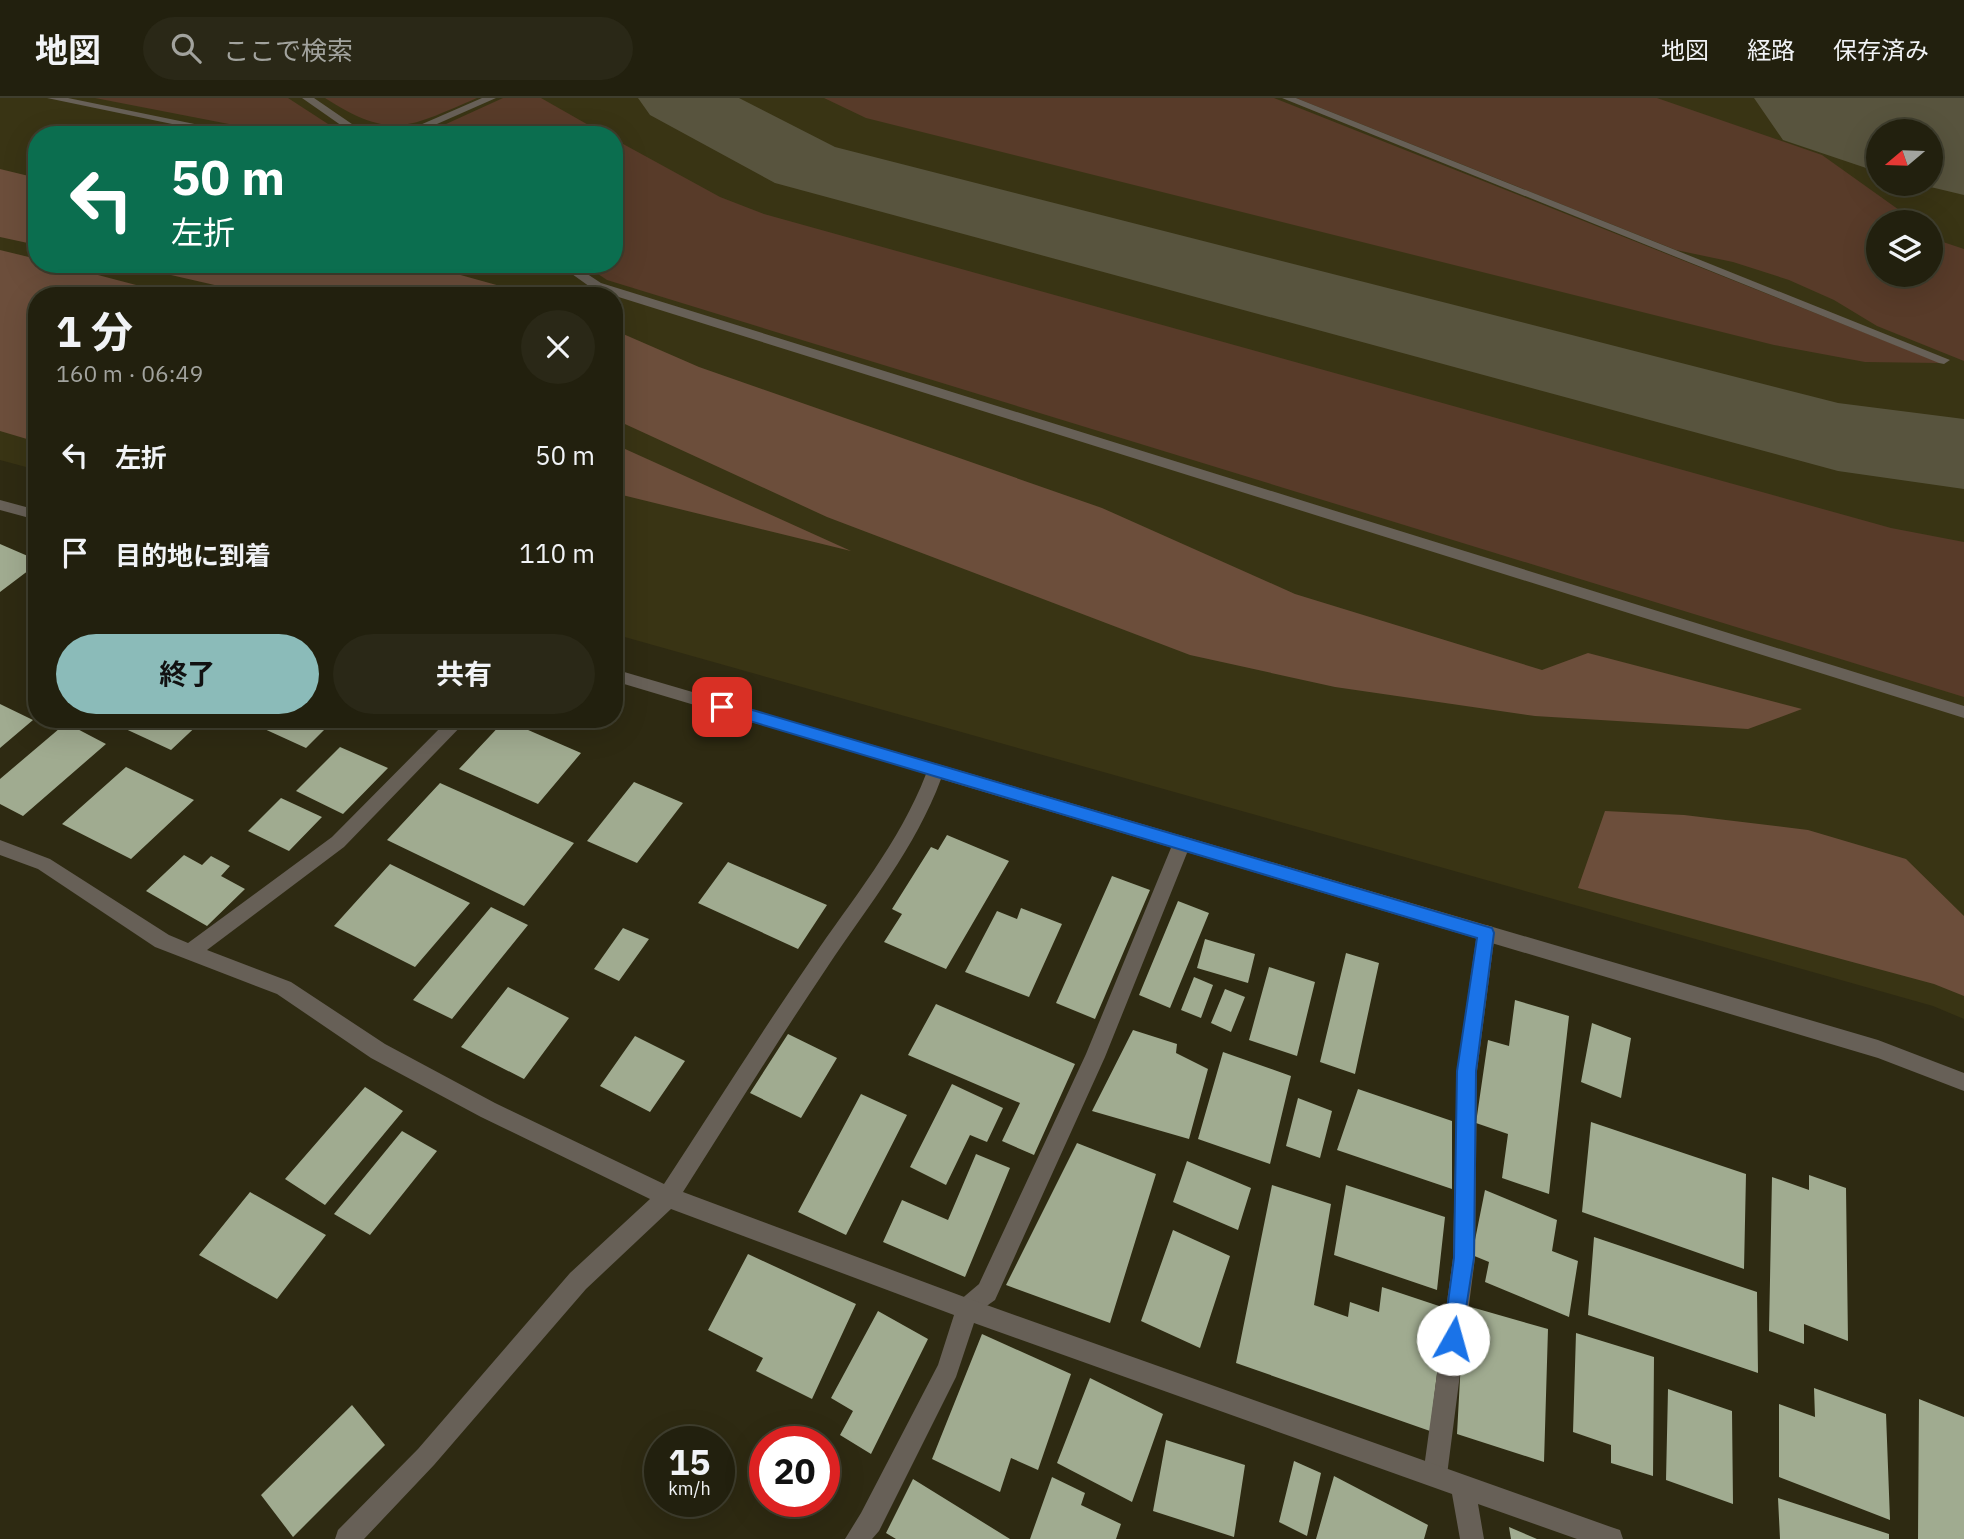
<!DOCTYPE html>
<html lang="ja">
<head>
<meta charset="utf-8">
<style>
  body { margin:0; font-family:"IBM Plex Sans","Noto Sans JP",sans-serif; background:#2a2817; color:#f1f3f6; height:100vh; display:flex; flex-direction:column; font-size:26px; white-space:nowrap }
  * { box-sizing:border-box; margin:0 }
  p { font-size:23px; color:#a2a39e }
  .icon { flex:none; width:38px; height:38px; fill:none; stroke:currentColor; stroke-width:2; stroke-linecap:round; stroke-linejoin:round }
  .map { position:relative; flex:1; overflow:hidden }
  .details { position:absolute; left:28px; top:189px; width:595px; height:441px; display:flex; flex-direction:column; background:#22200e; border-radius:28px; box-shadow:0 7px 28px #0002,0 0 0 2px #3f3e2e }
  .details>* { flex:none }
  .hud { position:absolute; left:28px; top:28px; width:595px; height:147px; border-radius:28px; box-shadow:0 7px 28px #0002,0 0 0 2px #3f3e2e; background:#0b6e4f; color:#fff; overflow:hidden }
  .needle { width:46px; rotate:251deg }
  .tools { position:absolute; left:1866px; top:21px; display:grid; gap:14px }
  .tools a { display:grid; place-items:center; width:77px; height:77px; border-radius:50%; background:#22200e; box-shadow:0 7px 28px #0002,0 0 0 2px #3f3e2e; font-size:35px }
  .speed { position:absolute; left:644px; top:1328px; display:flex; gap:14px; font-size:35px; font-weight:700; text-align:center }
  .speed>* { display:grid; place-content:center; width:91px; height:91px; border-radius:50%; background:#22200e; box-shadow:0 7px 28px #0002,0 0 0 2px #3f3e2e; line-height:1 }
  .speed small { font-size:18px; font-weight:400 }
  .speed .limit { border:10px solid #d22; background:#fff; color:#111 }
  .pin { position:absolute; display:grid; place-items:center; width:60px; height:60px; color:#fff; margin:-30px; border-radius:14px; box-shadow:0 4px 10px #0006 }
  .me { position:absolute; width:77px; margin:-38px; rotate:7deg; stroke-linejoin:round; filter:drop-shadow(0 0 5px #0008) }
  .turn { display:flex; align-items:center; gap:24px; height:147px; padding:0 28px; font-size:32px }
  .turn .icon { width:91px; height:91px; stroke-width:2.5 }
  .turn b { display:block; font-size:49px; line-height:60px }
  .round { display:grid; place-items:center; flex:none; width:74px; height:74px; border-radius:37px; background:#2a2817 }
  .summary { display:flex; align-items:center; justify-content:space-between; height:119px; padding:0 28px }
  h1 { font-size:42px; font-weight:700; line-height:52px }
  .primary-button { display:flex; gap:14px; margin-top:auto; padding:14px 28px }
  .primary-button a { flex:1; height:80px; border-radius:42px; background:#8bbbb9; color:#111; font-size:28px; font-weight:700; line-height:80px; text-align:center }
  .primary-button a+a { background:#2a2817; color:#f1f3f6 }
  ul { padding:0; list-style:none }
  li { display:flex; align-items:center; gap:21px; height:98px; padding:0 28px }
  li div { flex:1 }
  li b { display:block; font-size:26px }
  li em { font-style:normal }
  header { display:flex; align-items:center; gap:42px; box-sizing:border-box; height:98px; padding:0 35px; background:#22200e; border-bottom:2px solid #3f3e2e }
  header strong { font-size:33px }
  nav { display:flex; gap:38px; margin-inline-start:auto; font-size:24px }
  .search { width:490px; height:63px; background:#2a2817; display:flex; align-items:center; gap:18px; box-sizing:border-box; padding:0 24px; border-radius:38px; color:#a2a39e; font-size:26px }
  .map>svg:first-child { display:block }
  .built { fill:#393414; fill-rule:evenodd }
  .green { fill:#583b29 }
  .forest { fill:#6c4e3b }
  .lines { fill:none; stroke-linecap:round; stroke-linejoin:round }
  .taxiway { fill:#58543e; fill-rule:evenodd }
  .runway { fill:#58543e; fill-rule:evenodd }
  .building { fill:#a0ab90 }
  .service { fill:#676057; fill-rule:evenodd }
  .minor { fill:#676057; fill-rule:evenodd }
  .route { fill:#1a73e8; stroke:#114b97; stroke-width:2 }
</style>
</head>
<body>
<header>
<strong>地図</strong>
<div class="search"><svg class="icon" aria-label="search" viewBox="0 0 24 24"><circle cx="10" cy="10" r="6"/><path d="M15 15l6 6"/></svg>ここで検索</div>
<nav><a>地図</a><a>経路</a><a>保存済み</a></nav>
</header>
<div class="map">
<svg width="1964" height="1441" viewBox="0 0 1964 1441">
  <rect width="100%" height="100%" fill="#2e2a12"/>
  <path class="built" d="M0,0h1964v921l-31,-13 -1319,-372v-338h-577v174l-37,-10zM1878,33h52v53h-52zM37,37h577v129h-577zM1878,124h52v53h-52z"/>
  <path class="green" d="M95,0h193l57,37h-59z
    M325,0h152c-68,29 -85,43 -152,0z
    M503,0h38l65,37h-184z
    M824,0h450l667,265 -76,-1 -91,-17 -908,-227z
    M1296,0h361l165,57 94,67h-38v53h52v-43l13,10 21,7v112l-87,-35 -43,-26 -45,-20 -56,-18 -57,-12z
    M614,41l106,58 44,17 1127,314 73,14v155l-1357,-417 -24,-16h31z"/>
  <path class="forest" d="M0,71l37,9v67l-37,-8z
    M0,152l37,9v5h19l122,32h-141v146l-37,-11z
    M123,166h298l115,32h-273z
    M614,232l85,37 403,141 193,86 247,76 46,-17 214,56 -54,20 -213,-13 -200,-29 -145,-32 -363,-138 -213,-98z
    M614,346l237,107 -237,-58z
    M1605,713l79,4 124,15 98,29 58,57v80l-30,-12 -356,-96z"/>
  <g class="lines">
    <path class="taxiway" d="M638,0h101l96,49 1003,256 126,16v70l-126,-18 -1063,-288 -125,-68z"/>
    <path class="runway" d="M1754,0h210v97l-46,-11h12v-53h-52v41l-95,-32z"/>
  </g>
  <path class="building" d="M0,446l37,16v4l-37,28z
    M0,606l33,16 -33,28z
    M104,621h100l-33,31z
    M256,621h79l-29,29 -55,-25z
    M505,622l76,33 -43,51 -79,-35z
    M66,625l40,21 -83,72 -23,-12v-25z
    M340,649l48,21 -45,46 -47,-23z
    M126,669l68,33 -63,59 -69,-35z
    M634,684l49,21 -46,60 -50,-22z
    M440,685l134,60 -50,63 -137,-66z
    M281,700l41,19 -33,34 -41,-20z
    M947,737l62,26 -63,108 -62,-27 18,-28 -10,-5 39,-62 7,3z
    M184,757l18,10 9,-9 19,10 -9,10 24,13 -38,37 -61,-35z
    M728,764l99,43 -29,44 -100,-46z
    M390,766l80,39 -55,64 -81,-41z
    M1112,778l38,14 -55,129 -39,-16z
    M1178,803l31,12 -39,95 -31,-13z
    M491,809l37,18 -76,94 -39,-19z
    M1021,810l41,16 -33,73 -64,-25 32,-61 20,8z
    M623,830l26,11 -30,42 -25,-12z
    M1205,841l50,15 -7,29 -51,-15z
    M1346,855l33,10 -24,111 -35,-12z
    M1269,869l46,15 -18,74 -48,-16z
    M1194,879l19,8 -12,33 -20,-8z
    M508,889l61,31 -45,61 -63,-32z
    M1225,891l20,8 -14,35 -20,-9z
    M1515,902l54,16 -20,178 -47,-16 6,-44 -32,-11 12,-83 21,6z
    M936,906l139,60 -41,91 -32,-14 18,-38 -112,-48z
    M1592,925l39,15 -10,60 -40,-16z
    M1133,932l44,14 -1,9 32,16 -19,70 -97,-28z
    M788,936l49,24 -36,60 -51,-25z
    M635,938l50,25 -35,51 -50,-26z
    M1223,954l68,24 -21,88 -72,-25z
    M952,986l51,24 -16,34 -17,-7 -24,50 -36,-18z
    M365,989l38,24 -78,94 -40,-26z
    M1358,991l94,32v68l-115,-39z
    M861,996l46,21 -61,120 -48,-23z
    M1298,1000l34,13 -12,47 -34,-12z
    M1591,1024l155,52 -2,95 -162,-57z
    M402,1033l35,20 -67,84 -36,-21z
    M1077,1045l79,31 -46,149 -104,-38z
    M976,1056l34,14 -45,109 -82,-35 19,-42 46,20z
    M1187,1063l64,27 -13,42 -65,-28z
    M1809,1077l37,13 2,153 -44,-17v20l-35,-13 3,-154 37,13z
    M1272,1087l59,19 -17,101 34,12 2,-15 29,10 3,-25 63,21 -15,123 -194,-68z
    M1346,1087l99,32 -8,73 -103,-35z
    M1485,1092l72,30 -5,31 26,10 -9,56 -84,-35 4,-20 -17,-7z
    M250,1094l76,43 -49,64 -78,-44z
    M1173,1132l57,26 -30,92 -59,-27z
    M1594,1139l163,55 1,81 -170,-58z
    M748,1156l108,50 -44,95 -56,-28 7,-13 -55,-28z
    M1464,1207l84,24 -4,133 -87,-28z
    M878,1213l50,28 -57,115 -31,-19 13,-24 -22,-13z
    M1576,1235l78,24 -1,119 -42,-13v-18l-38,-13z
    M982,1236l89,40 -33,96 -27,-12 -11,34 -68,-33z
    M1090,1280l73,36 -31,88 -75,-39z
    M1814,1290l72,26 4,106 -111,-43v-73l36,13z
    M1668,1291l64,22 1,93 -67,-24z
    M1919,1301l45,18v122h-46z
    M352,1307l33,40 -92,92 -32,-42z
    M1166,1342l79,25 -11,72 -81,-26z
    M1294,1363l27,12 -14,63 -28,-14z
    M1334,1378l94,49 -4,14h-108z
    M1052,1379l33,16 -4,12 40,19 -5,15h-86z
    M913,1381l97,60h-114l-10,-6z
    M1778,1400l111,36v5h-109z
    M1509,1429l28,12h-26z"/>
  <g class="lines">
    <path class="service" d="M47,0h21l180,37h-23z
      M302,0h12l54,37h-13z
      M482,0h14l-84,37h-15z
      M1282,0h14l654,262 -6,4 -5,-1z
      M558,166h14l29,19 1363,423v12l-1371,-429z
      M1182,738l6,2 3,5 -86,214 -110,243 -28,20 -8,-3 -3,-8 3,-8 20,-17 107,-230 87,-211 3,-5z
      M1486,827l7,2 2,6 -18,138 -2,187 -28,217 -3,9 -9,3 -9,-3 -3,-9 30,-217 4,-187 20,-138 2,-6z"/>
    <path class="minor" d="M0,402l37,10v10l-37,-10z
      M614,571l1264,371 86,33v18l-86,-33 -937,-279c-25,68 -73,127 -113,187 -50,74 -97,151 -145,226l284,106 644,229 9,3 3,9h-46l-99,-35 6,35h-24l-8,-45 -478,-171 -18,54 -77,154 -7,8h-27l16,-26 77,-148 16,-50 -283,-106 -85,80 -152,176 -70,74h-29l3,-9 80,-81 152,-176 80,-74 -169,-82 -110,-59 -94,-64 -122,-47 -117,-78 -38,-14v-15l50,19 119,76 19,8 144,-106 117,-118h19l-124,128 -137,103 84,32 94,62 110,59 169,81c49,-75 96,-150 147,-224 40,-59 89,-118 115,-186l-312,-93z"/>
  </g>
  <path class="route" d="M722,603l770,227 2,5 -18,138 -2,187 -14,88 -7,3 -7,-3 -3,-7 11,-81 3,-187 20,-133 -761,-227 -2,-4z"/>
</svg>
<div class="tools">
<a><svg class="needle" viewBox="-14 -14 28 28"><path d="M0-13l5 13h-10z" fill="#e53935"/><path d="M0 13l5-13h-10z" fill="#a2a39e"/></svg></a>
<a><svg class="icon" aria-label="layers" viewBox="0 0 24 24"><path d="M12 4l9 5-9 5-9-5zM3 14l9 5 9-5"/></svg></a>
</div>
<div class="speed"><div>15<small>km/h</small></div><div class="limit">20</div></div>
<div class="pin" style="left:722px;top:609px;background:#d93025"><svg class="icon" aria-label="arrive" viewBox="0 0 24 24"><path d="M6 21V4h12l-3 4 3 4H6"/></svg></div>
<svg class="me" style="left:1453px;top:1241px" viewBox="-20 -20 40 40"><circle r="19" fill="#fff"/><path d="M0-13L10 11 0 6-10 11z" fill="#1a73e8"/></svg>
<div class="hud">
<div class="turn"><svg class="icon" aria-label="left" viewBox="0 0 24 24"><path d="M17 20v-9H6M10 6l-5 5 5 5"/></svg><div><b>50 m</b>左折</div></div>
</div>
<section class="details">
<div class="summary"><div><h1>1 分</h1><p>160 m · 06:49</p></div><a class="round"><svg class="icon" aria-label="close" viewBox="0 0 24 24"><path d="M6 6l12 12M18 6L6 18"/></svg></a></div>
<ul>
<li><svg class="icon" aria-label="left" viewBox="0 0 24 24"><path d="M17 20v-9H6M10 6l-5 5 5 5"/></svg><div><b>左折</b></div><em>50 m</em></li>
<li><svg class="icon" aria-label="arrive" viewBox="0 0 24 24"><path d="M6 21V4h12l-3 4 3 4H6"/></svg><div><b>目的地に到着</b></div><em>110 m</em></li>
</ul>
<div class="primary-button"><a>終了</a><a>共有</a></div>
</section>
</div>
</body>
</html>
